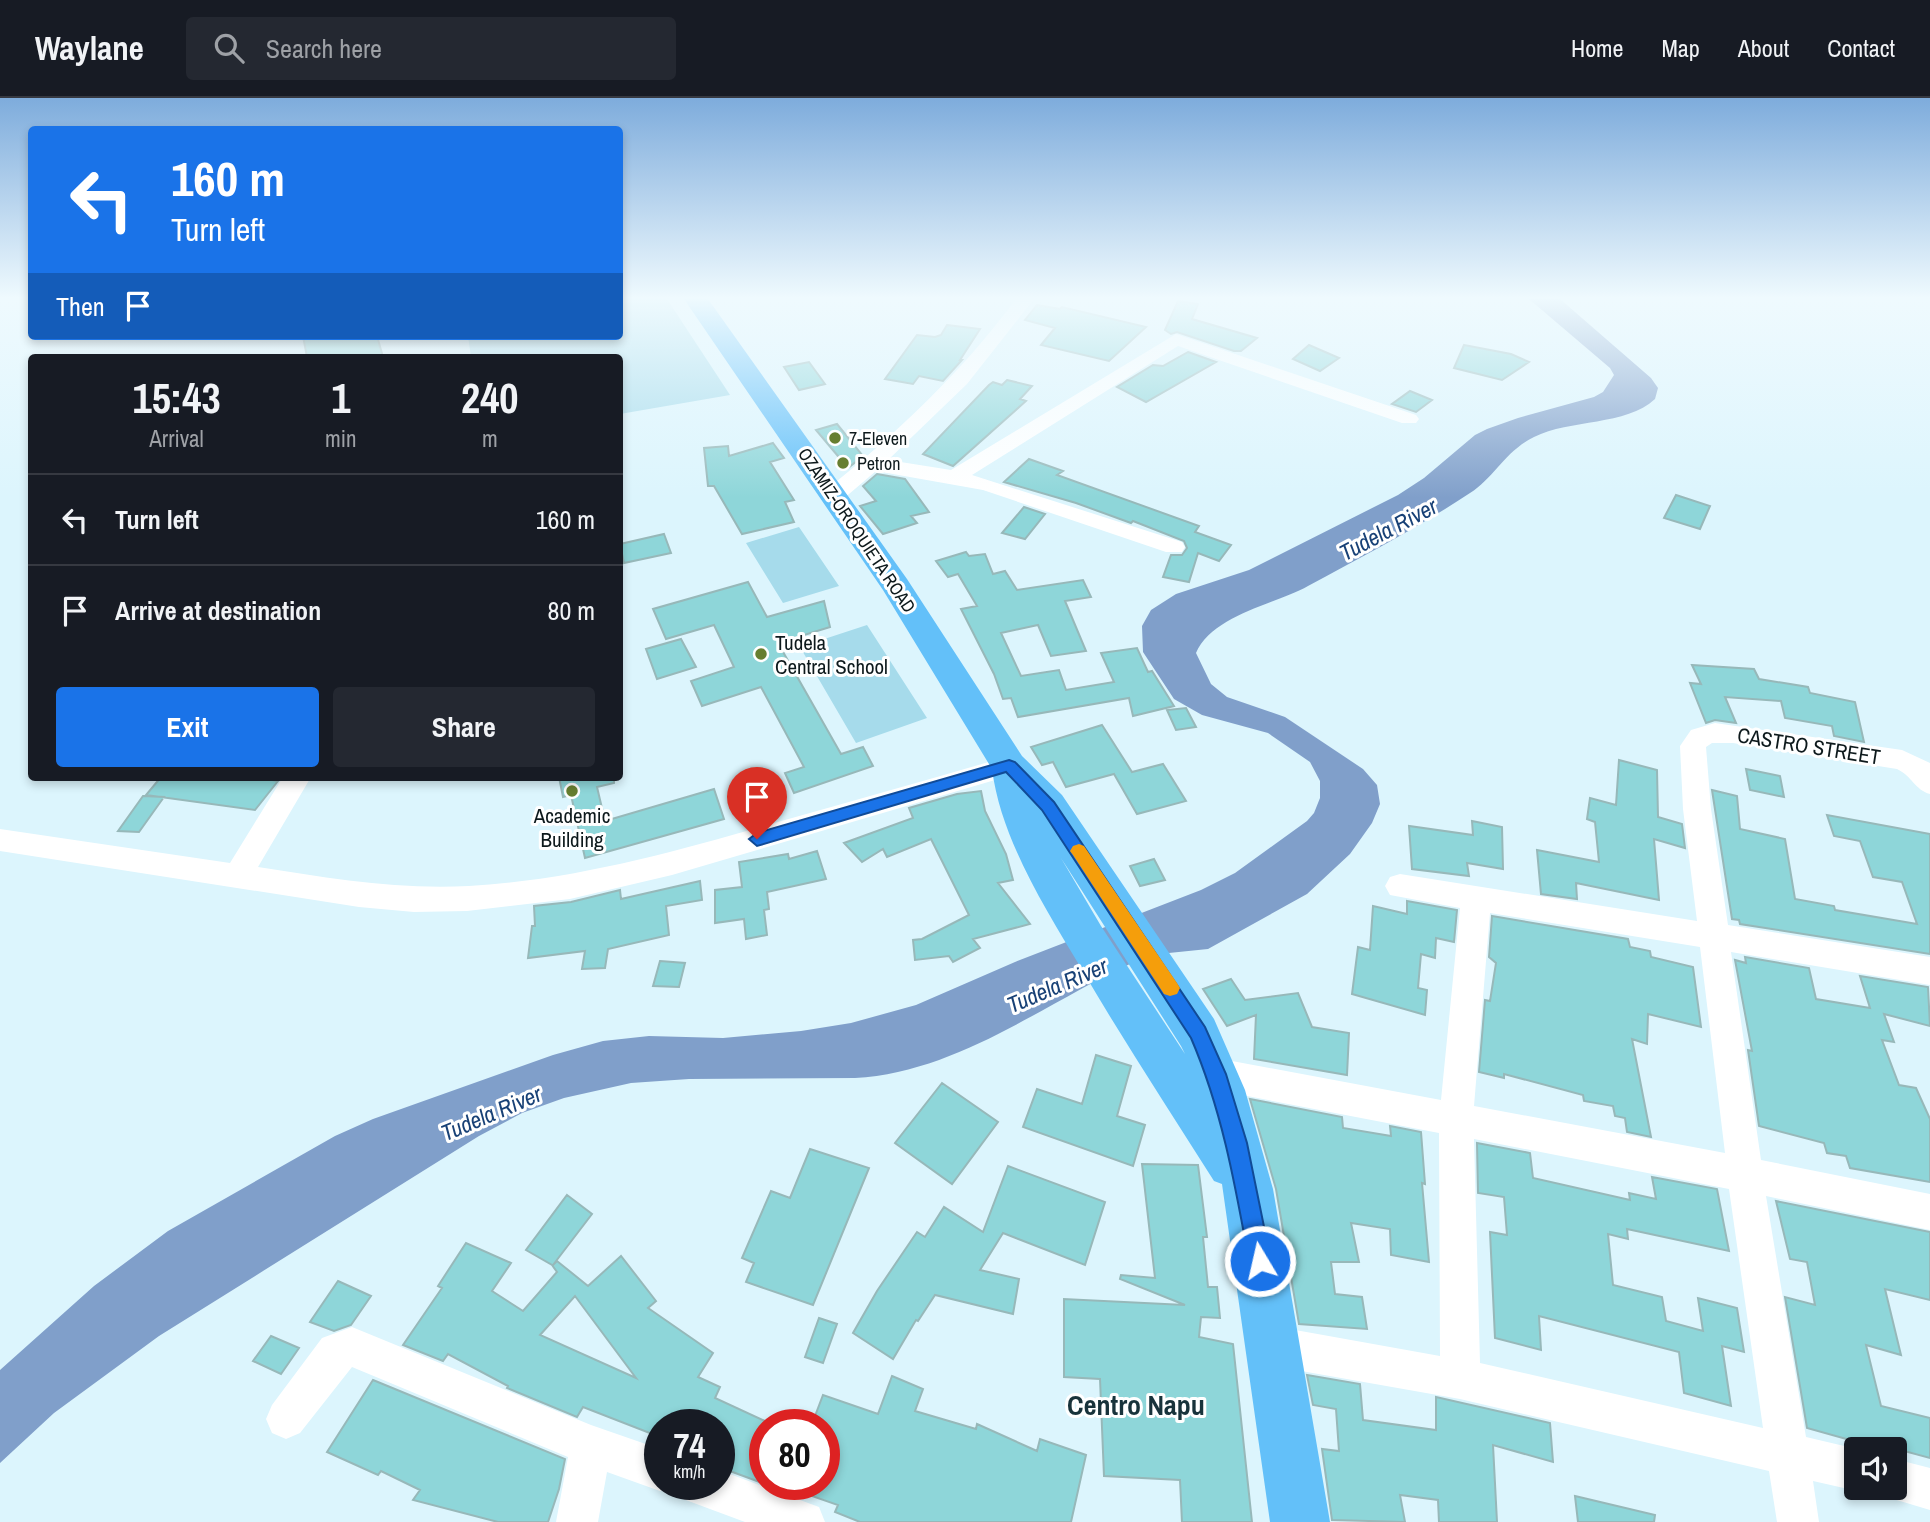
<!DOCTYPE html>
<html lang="en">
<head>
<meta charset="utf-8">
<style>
  body { margin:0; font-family:"Archivo Narrow",sans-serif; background:#242831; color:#f1f3f6; height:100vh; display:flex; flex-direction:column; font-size:26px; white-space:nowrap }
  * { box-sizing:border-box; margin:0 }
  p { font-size:23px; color:#9ea1a6 }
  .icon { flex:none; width:38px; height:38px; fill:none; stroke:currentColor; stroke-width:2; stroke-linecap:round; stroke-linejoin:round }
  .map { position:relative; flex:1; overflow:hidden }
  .drawer { position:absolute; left:28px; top:256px; width:595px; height:427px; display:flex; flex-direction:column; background:#171b24; border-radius:7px; box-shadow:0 4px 10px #0003 }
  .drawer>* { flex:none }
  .hud { position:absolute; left:28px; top:28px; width:595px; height:214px; border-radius:7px; box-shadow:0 4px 10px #0003; background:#1a73e8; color:#fff; overflow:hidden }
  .fabs { position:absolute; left:1844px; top:1339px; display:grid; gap:14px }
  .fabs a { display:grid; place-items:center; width:63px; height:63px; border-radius:7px; background:#171b24; box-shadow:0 4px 10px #0003; font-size:35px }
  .speed { position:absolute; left:644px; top:1311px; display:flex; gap:14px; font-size:35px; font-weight:700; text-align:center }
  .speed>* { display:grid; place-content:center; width:91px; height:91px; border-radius:50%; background:#171b24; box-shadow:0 4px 10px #0003; line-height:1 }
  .speed small { font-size:18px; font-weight:400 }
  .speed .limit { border:10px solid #d22; background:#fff; color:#111 }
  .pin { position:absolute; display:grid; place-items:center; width:60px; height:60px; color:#fff; margin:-72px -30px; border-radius:50% 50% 50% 0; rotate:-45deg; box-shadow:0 0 7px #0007 }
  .pin .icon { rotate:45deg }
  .me { position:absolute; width:77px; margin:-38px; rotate:351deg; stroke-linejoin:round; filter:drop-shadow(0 0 5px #0008) }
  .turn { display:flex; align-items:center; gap:24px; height:147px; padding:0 28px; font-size:32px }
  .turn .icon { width:91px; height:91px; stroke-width:2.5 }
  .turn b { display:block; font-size:49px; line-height:60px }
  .then { display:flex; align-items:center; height:66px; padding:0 28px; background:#0003; gap:14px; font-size:26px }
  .eta { display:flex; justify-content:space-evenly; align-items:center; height:119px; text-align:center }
  .eta b { font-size:42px; font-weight:700; line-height:49px }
  .button { display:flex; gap:14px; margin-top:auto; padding:14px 28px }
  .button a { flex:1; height:80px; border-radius:7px; background:#1a73e8; color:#fff; font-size:28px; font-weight:700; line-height:80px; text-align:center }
  .button a+a { background:#242831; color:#f1f3f6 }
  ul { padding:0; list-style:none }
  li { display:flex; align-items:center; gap:21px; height:91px; padding:0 28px; border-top:2px solid #363941 }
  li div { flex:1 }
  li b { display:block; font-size:26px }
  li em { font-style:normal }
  header { display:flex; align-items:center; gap:42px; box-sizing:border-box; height:98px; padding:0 35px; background:#171b24; border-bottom:2px solid #363941 }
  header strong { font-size:33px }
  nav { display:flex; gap:38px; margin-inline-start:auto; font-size:24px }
  .search { width:490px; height:63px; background:#242831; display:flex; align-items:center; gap:18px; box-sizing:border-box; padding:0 24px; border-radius:7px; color:#9ea1a6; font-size:26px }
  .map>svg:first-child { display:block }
  .green { fill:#a6dbeb }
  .water { fill:#809fca }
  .building { fill:#8ed6d9; stroke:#97b8b9; stroke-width:2; fill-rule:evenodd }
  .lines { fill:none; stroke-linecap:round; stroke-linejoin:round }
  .minor { fill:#fff; fill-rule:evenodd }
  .highway { fill:#63c0f9; fill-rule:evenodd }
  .route { fill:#1a73e8; stroke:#114b97; stroke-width:2 }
  .slow { fill:#f59e0b }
  .poi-dot { fill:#667e30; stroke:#fff; stroke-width:2.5 }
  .labels { text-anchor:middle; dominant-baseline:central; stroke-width:6; stroke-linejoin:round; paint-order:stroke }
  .far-poi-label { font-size:18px; fill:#0d191c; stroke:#fff; text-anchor:start }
  .far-street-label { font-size:18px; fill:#0d191c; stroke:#fff }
  .poi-label { font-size:21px; fill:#0d191c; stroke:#fff; text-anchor:start }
  .street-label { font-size:21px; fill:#0d191c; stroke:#fff }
  .water-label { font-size:23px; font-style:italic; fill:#184176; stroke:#fff }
  .near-quarter-label { font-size:28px; font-weight:bold; fill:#18333b; stroke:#fff }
</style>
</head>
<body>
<header>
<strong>Waylane</strong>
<div class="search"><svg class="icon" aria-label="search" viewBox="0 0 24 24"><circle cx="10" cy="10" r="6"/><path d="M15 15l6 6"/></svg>Search here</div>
<nav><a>Home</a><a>Map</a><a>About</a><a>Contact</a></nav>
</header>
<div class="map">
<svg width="1930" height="1424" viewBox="0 0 1930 1424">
  <rect width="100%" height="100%" fill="#dcf5fd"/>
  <path class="green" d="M620,201h47l63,96 -110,19v-57h-149l-3,-21h152z
    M799,429l40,59 -56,17 -37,-60z
    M867,527l60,93 -71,25 -56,-96z"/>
  <path class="water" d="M1529,201h31l91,79 7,10 -3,11c-29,27 -85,20 -121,38 -29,14 -40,41 -64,56 -51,34 -108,64 -162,93 -32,18 -96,29 -112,67l15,31 16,13 58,20 78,52 14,16 3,19 -8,19 -22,31 -43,40 -99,55 -49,5 -27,9c-90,42 -175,109 -277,115l-166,1 -58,4 -67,15 -42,15 -43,23 -320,200 -105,77 -54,50v-93l94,-84 74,-55 167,-95 38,-17 180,-64 50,-14 46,-5 74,2 78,-7 50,-8 65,-18 99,-43 186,-72 34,-17 72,-52 7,-8 6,-15v-17l-10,-19 -42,-29 -66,-18 -28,-16 -31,-47 -1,-26 9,-16 25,-16 73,-24 149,-75 26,-17 51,-43 12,-6 31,-11 76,-21 9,-5 11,-17 -4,-7z"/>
  <path class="building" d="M1178,203l20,3 -6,15 65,19 -16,13h-7l-57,-19 -6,2 -6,-4z
    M1037,207l23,4 2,-2 84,20 -37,34 -68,-16 14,-17 -30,-8z
    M947,227l33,4 -20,31h2l-19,21 -24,-5 -6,8 -28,-5 32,-44 18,2 6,-2z
    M303,238h74l6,21h-76z
    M1309,247l30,13 -19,13 -27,-12z
    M1464,247l47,9 18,8 -27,18 -48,-12z
    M1188,254l28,10 -70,40 -29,-15 36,-22 10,1z
    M809,264l16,22 -26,6 -15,-23z
    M1007,282l25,6 -12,13 6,2 -73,65 -30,-12 66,-69 4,-3 9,3z
    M1410,293l22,9 -16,12 -24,-8z
    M837,326l26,32 -15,12 -32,-38z
    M773,345l11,15 -14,4 24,38 -9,2 9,20 -52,12 -28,-48h-6l-4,-38 24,-2 1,10z
    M1029,361l34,12 -6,4 142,51 -4,6 36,13 -12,16 -21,-8 -9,29 -26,-5 8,-22h11l5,-7 -3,-7 -51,-20 -2,2 -55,-20 -72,-21z
    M877,376l28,5 24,33 -18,4 6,7 -34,11 -23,-28 16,-5 -13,-15z
    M1676,397l34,11 -10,23 -36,-11z
    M1024,409l21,7 -20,25 -23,-6z
    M664,436l7,19 -47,10 -4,-19z
    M966,454l3,4 16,-2 8,20 12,-3 12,19 66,-10 8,17 -26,4 21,50 -35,5 -13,-31 -37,8 20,43 38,-6 7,20 48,-8 -13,-29 36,-5 11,24 4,-1 22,35 -41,10 -4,-18 -111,19 -7,-19 -8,1 -9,-25 -33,-65 16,-3 -19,-32 -10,3 -12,-16z
    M748,484l19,35 57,-16 6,26 -52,16 63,111 22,-7 10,19 -79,27 -9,-20 19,-6 -43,-80 -59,19 -11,-25 43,-14 -20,-42 -48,14 -13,-30z
    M681,541l15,28 -39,12 -11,-30z
    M1692,567l62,4 5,10 49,8 2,6 45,9 9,40 -30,-6 -2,-10 -47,-8 -4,-17 -56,-4 11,26 -21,-3 -9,3 -16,-40 11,1z
    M1186,610l10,19 -20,3 -9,-20z
    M1102,627l30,47 31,-8 23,37 -49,13 -23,-40 -48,13 -13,-25 -11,3 -11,-18z
    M1619,662l38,10 1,47 24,7 3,24 -31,-9 5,61 -83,-17 1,16 -36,-5 -4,-44 62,12 -4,-40 -8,-3 3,-21 26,7z
    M1746,671l34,7 4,21 -34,-7z
    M161,679h93l24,4 -23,29 -109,-15z
    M559,679h55v6l-17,4 8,34 109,-32 10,30 -139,39 -14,-63 -8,2z
    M1712,692l25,6 3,33 45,10 10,60 39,7 1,4 82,14 -15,-42 -29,-5 -13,-36 -26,-5 -7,-21 103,19v120l-190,-30 -1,-4 -7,-1z
    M981,693l4,20 21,43 7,26 -15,3 32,41 -57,15 7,9 -27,14 -4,-6 -34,4 -2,-20 9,-1 47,-24 -38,-76 -44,18 -4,-8 -21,13 -18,-19 69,-25 -4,-10 48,-14z
    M143,698l21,1 -25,35 -21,-1z
    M1472,723l30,6 1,42 -36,-6 2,13 -57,-7 -3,-43 64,9z
    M817,753l9,28 -59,13 2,17 -5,1 3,25 -21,4 -2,-20 -29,4v-33l27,-3 -3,-25 49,-8 1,5z
    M1154,761l11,21 -25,6 -10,-20z
    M700,783l2,19 -36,6 3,29 -61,14 -3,19 -23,1 3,-18 -57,7 4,-32h3l-1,-20 37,-4 49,-12 1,9z
    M1407,803l50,9 -3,32 -18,-4 -1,20 -14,-4 -3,34 9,2 -2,25 -73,-21 6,-47 12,3 3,-44 34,8z
    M1492,818l136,23 2,8 20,4 1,6 42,10 8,60 -53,-13 -1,30 -15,-5 19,98 -24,-5 -2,-14 -10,-2 -2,-10 -29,-5 -1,-6 -79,-21v4l-25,-6 6,-72 5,1 6,-38 -7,-6z
    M1745,859l64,11 7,31 54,9 -10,-32 68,11 2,39 -46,-12 10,28 -12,-2 17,45 17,3 14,31v63l-80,-14 -4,-12 -19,-3 -3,-10 -65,-17 -11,-76 4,1 -17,-91 11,3z
    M660,863l25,2 -6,24 -26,-1z
    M1231,881l14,21 53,-7 14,34 37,6 -2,42 -93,-16 2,-44 -29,11 -24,-37z
    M1096,957l35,11 -14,50 28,9 -12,41 -110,-39 14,-38 45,15z
    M942,985l56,39 -46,62 -57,-41z
    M1250,1001l92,18 1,11 48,8 -1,-10 31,6 4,52 -3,-1 7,79 -38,-7 -1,-26 -39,-6 8,39h-28l4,32 27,3 5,32 -68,-5 -23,-135z
    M1477,1045l53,10 3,25 97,22 -1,-7 27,6 -4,-22 65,12 12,62 -102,-22 1,10 -20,-5 5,51 49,12 4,24 37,10 -5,-33 39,10 7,44 -22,-6 9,60 -47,-13 -5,-41 -140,-36 2,34 -46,-12 -5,-106 17,3 -3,-38 -26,-4z
    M810,1051l59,19 -56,137 -67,-23 8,-19 -12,-5 29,-67 19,7z
    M1142,1066l56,1 9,72h-4l5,50h9l3,31 -19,-1 -2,20 34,7 19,178h-70l-2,-42 -76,-4 -4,-97 -36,-2v-78l121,6 -65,-26 1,-4 34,3z
    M1008,1068l97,36 -20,63 -82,-32 -23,37 39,9 -6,35 -78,-19 -17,26 -2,-1 -23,39 -40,-26 24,-42 40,-59 8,5 19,-30 39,25z
    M567,1097l25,19 -39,51 4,-4 31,25 33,-30 35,45 -8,7 65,45 -15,24 22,10 -5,11 50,23v63l-46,-17v-43h-59v13l-77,-30 -6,10 -70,-29 1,-2 -60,-32 -5,7 -40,-16 39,-57 -4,-2 28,-43 45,20 -19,28 31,20 34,-39 -5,-7 -26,-15zM575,1198l61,82 -96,-43z
    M1776,1103l154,31v68l-45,-11 16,66 -35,-10 15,61 49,12v40l-33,-9h-15l-75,-21 -22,-131 30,8 -8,-43 -17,-3z
    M338,1183l33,15 -20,29 -17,6 -24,-9z
    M819,1220l18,6 -14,39 -18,-6z
    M271,1238l28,12 -18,26 -28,-13z
    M1307,1277l53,9 3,36 73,10v-33l114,26 3,39 -60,-17 4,77h-58l-1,-22 -38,-5 5,27 -73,-2 -10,-71 17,2 -3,-42 -23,-4z
    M892,1278l31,13 -8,22 61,18 1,-5 60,27 3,-12 46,16 -15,67h-211l-25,-10 3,-7 -52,-18 1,-3h37v-60h-12l11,-29 55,19z
    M373,1282l192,79 -6,30 -11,33h-50l-85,-22 7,-10 -39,-19 -3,4 -51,-23z
    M1575,1398l80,19 -1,7h-76z"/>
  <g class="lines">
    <path class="minor" d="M1016,201h18l-67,85 -79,76 63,10 225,-136 240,81 3,4 -3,4h-14l-224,-77 -206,129 210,67 3,5 -3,5h-16l-183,-62 -107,-19 -34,29h-16l-3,-5 3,-5c71,-57 136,-118 190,-191z
      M1715,625l187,27 28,13v31c-15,-4 -18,-18 -33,-25l-164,-26h-21l-6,4 5,62 17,116 202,32v28l-199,-33 30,208 169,34v36l-164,-34 40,241 51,12v39h8l-8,3 -44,-10 6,41h-42l-8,-51 -309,-72 -187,-33 -14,-6 -6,-14 6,-14 14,-6 167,30 -1,-223 -223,-43 -12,-5 -5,-11 5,-11 12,-5 225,42 19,-192 -70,-13 -5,-9 5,-9 10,-3 297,47 -14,-112 -3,-63 11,-16zM1490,815l210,34 25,206 -251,-47zM1474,1041l255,50 34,239 -283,-65z
      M1009,658l10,3 4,7 -4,7 -347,102 -102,24 -103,12 -53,1 -55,-5 -359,-56v-22l230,34 53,-86h28l-53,90c70,11 140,23 211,19 108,-6 212,-36 316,-66 74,-21 150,-42 224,-64z
      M352,1229l239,98 69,24v35l15,1 -15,6 -53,-19 -9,50h-42l12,-65 -216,-90 -52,66 -14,6 -14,-6 -6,-14 6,-14 50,-67z
      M1895,1361l35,9v42l-50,-15 -3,-7h18z
      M719,1372l100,37 6,15h-80l-62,-23 -6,-15h42z"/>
    <path class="highway" d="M684,201h24l199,280 115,177 40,39 152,224 31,71 28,99 57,333h-60l-48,-338 -8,-3c-45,-71 -91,-141 -133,-213 -36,-60 -80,-129 -89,-199l-109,-179zM1061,760l120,188 4,8 -84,-128z"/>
  </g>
  <linearGradient id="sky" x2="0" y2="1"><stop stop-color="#7eacdc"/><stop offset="0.5" stop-color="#effafe"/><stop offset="1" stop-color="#effafe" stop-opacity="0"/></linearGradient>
  <rect width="1930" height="400" fill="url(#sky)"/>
  <path class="route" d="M1009,662l6,2 39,40 151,225 21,47 21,69 24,118 -3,7 -8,4 -8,-4 -3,-7c-14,-77 -27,-151 -58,-223l-149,-228 -36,-38 -249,74 -8,-7 8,-6z"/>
  <path class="slow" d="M1079,746l5,2 93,137 3,5 -3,6 -7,2 -6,-2 -91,-139 -3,-4 3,-5z"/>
  <g class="poi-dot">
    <circle cx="835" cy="340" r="7"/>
    <circle cx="843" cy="365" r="7"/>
    <circle cx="761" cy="556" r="7"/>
    <circle cx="572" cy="693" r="7"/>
  </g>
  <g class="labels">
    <g class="far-poi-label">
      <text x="849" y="340">7-Eleven</text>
      <text x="857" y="365">Petron</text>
    </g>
    <g class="far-street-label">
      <text transform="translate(857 432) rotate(56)">OZAMIZ-OROQUIETA ROAD</text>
    </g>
    <g class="poi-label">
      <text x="775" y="544">Tudela<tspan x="775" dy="24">Central School</tspan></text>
      <text x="572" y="717" text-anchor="middle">Academic<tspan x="572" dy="24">Building</tspan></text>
    </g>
    <g class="street-label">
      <text transform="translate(1809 648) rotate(9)">CASTRO STREET</text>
    </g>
    <g class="water-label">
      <text transform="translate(1388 431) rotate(-28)">Tudela River</text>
      <text transform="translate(1057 887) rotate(-23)">Tudela River</text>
      <text transform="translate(491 1015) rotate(-23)">Tudela River</text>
    </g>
    <g class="near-quarter-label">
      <text x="1136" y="1307">Centro Napu</text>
    </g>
  </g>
</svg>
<div class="fabs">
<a><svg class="icon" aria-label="sound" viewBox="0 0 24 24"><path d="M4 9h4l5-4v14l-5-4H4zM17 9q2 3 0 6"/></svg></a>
</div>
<div class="speed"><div>74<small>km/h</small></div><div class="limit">80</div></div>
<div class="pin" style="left:757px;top:741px;background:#d93025"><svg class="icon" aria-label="arrive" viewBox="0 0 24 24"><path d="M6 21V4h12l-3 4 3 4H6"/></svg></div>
<svg class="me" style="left:1260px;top:1163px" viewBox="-20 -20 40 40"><circle r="17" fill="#1a73e8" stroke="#fff" stroke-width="3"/><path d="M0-11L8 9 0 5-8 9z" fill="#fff"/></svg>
<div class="hud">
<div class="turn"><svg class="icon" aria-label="left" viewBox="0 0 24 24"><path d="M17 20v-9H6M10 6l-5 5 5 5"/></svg><div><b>160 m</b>Turn left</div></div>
<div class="then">Then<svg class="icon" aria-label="arrive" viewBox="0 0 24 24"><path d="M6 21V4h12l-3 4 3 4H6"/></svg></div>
</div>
<section class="drawer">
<div class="eta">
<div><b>15:43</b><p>Arrival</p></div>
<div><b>1</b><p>min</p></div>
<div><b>240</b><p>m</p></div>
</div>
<ul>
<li><svg class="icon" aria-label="left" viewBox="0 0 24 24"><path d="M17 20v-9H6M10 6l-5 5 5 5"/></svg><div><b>Turn left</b></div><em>160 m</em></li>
<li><svg class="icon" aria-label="arrive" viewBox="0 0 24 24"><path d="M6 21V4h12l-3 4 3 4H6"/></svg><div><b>Arrive at destination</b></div><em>80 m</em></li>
</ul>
<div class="button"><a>Exit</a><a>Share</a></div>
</section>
</div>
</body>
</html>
